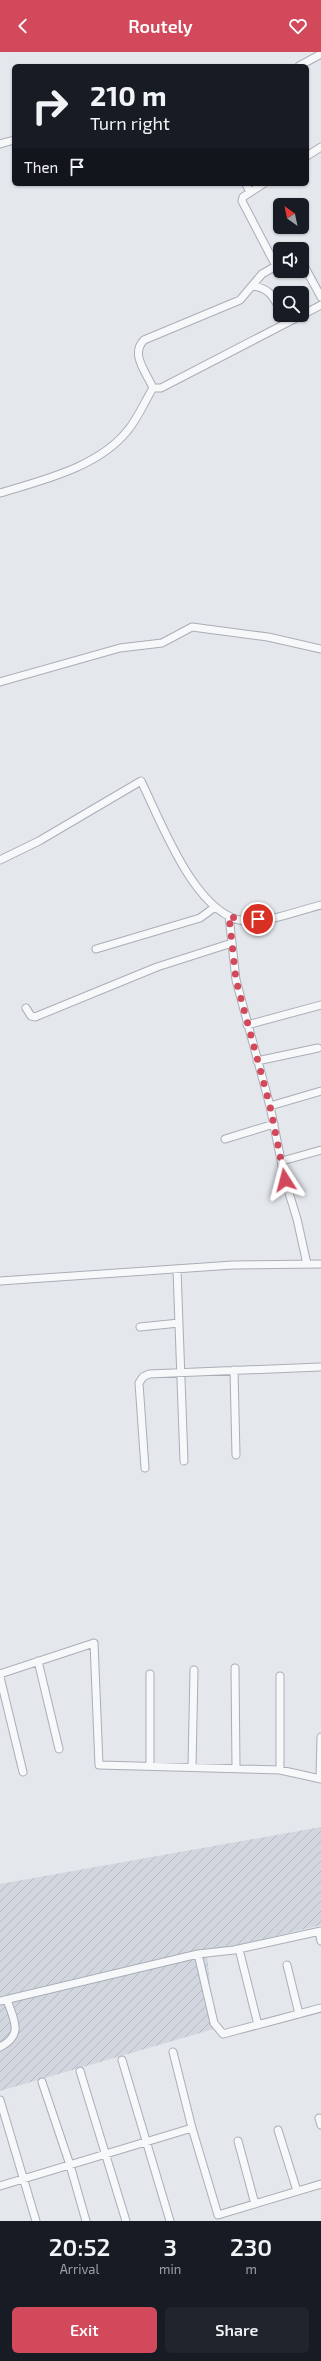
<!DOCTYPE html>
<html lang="en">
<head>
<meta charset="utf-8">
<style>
  body { margin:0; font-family:"Exo 2",sans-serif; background:#20242c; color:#f1f3f6; height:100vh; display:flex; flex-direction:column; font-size:15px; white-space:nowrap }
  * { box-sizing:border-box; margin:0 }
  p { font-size:13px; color:#9ea1a6 }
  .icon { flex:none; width:22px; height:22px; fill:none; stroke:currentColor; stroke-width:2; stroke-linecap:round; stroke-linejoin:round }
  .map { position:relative; height:2169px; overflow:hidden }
  .details { display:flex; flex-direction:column; background:#171b24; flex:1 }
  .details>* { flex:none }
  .top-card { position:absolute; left:12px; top:12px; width:297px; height:122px; border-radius:6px; box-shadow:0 1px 3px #0004; background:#171b24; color:#f1f3f6; overflow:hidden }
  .needle { width:26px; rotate:327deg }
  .tools { position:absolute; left:273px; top:146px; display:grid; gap:8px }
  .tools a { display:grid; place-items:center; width:36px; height:36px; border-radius:6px; background:#171b24; box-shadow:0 1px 3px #0004; font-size:20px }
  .pin { position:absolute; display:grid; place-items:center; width:34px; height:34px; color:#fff; margin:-17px; border:2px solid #fff; border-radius:50%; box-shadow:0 1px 4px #0007 }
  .me { position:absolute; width:44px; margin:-22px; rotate:351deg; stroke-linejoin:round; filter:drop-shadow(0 0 3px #0008) }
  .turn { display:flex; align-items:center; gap:14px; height:84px; padding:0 12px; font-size:18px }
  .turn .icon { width:52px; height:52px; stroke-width:2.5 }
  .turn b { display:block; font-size:28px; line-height:34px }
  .then { display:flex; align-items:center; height:38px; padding:0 12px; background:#0003; gap:8px; font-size:15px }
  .eta { display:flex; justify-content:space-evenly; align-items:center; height:68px; text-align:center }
  .eta b { font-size:24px; font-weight:600; line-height:28px }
  .cta { display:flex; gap:8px; margin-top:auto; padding:8px 12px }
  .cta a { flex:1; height:46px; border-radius:6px; background:#d1495b; color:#fff; font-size:16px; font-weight:600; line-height:46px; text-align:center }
  .cta a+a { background:#20242c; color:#f1f3f6 }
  header { display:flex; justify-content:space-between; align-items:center; height:52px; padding:0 12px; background:#d1495b; color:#fff; font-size:18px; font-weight:600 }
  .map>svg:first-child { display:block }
  .industrial { fill:url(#industrial-furrows) }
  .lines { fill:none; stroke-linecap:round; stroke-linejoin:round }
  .street-casing { stroke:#a9aeb7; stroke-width:9 }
  .street { stroke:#f7f8fa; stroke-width:7 }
  .route { stroke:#d1495b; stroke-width:7; stroke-dasharray:0 12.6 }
</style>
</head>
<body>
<header><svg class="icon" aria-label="back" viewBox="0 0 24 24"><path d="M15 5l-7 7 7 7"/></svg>Routely<svg class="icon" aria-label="heart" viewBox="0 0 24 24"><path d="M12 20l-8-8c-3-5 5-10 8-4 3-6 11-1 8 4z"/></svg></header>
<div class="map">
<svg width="321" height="2169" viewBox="0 0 321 2169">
  <defs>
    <pattern id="industrial-furrows" width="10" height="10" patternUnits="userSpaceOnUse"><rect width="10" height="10" fill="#d2d6de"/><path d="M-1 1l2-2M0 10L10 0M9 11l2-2" fill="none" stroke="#b4b8c0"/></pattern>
  </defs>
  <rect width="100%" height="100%" fill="#e4e7ec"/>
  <path class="industrial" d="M321,1775v98l-114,28 7,76 -214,62v-207z"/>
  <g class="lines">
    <defs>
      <path id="street" d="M299,14l22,-12
        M0,92l14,-4
        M307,104l14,-9
        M246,132l4,8
        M263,132l-20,13 -1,4 34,65 -14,8 -22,26 -96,40c-14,14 2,32 9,48h8l141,-73
        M302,210l19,35
        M252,234c17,2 20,9 28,23
        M302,263l19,-10
        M0,441c43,-13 99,-26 128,-63 10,-12 17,-29 25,-42
        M0,630l120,-34 42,-5 30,-16 76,10 53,12
        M0,808l39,-19 102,-60c20,40 54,134 103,140 20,3 57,-11 77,-16
        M229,864l7,64 34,126 15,74 12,39 10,45
        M96,897l104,-31 15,-11
        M26,956l5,8 4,1 122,-50 75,-24
        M247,973l74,-20
        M257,1009l61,-13
        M270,1054l51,-15
        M225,1087l49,-15
        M282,1109l39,-11
        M177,1218l7,191
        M0,1229l233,-16 88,-1
        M140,1275l39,-4
        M234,1318l2,85
        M145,1416l-6,-85 4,-6 6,-3 171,-7
        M38,1609l21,88
        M235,1616l1,100
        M0,1622l94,-31 5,122 181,5 41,9
        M0,1625l23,95
        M150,1714v-92
        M192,1715l2,-97
        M280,1718v-94
        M320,1727l1,-42
        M319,1880l2,9
        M239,1897l19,76
        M198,1902l36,-4 87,-19
        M287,1913l12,49
        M0,1949l198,-47 16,69 9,11 98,-26
        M0,1995c24,-12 14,-27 7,-47
        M173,2000l19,76 26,87 103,-31
        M122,2008l48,161
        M80,2019l46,150
        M42,2030l28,83 16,56
        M0,2048l36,121
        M319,2066l2,7
        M278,2078l19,61
        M238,2089l17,63
        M0,2134l192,-58"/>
    </defs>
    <use href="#street" class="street-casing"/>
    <use href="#street" class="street"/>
  </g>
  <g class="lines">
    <path class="route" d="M258,867l-14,2 -15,-5 7,64 34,126 15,74"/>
  </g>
</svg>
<div class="tools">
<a><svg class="needle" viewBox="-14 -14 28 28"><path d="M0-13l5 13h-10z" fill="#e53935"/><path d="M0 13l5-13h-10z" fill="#9ea1a6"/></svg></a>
<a><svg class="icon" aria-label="sound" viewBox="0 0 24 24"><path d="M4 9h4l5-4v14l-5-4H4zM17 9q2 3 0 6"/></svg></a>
<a><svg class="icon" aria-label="search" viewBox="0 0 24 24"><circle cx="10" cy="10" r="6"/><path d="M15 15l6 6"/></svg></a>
</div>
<div class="pin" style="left:258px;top:867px;background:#d93025"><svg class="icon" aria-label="arrive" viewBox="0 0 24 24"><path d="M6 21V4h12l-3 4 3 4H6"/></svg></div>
<svg class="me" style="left:285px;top:1128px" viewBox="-20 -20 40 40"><path d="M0-17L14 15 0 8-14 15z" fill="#d1495b" stroke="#fff" stroke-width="4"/></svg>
<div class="top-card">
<div class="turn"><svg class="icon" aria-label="right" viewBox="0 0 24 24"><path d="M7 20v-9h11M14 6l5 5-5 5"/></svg><div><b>210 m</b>Turn right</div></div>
<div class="then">Then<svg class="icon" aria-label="arrive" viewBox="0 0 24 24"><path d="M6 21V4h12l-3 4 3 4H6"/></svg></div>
</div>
</div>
<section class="details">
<div class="eta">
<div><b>20:52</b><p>Arrival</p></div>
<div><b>3</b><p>min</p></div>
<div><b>230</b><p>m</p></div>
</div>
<div class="cta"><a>Exit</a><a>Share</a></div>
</section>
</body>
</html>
